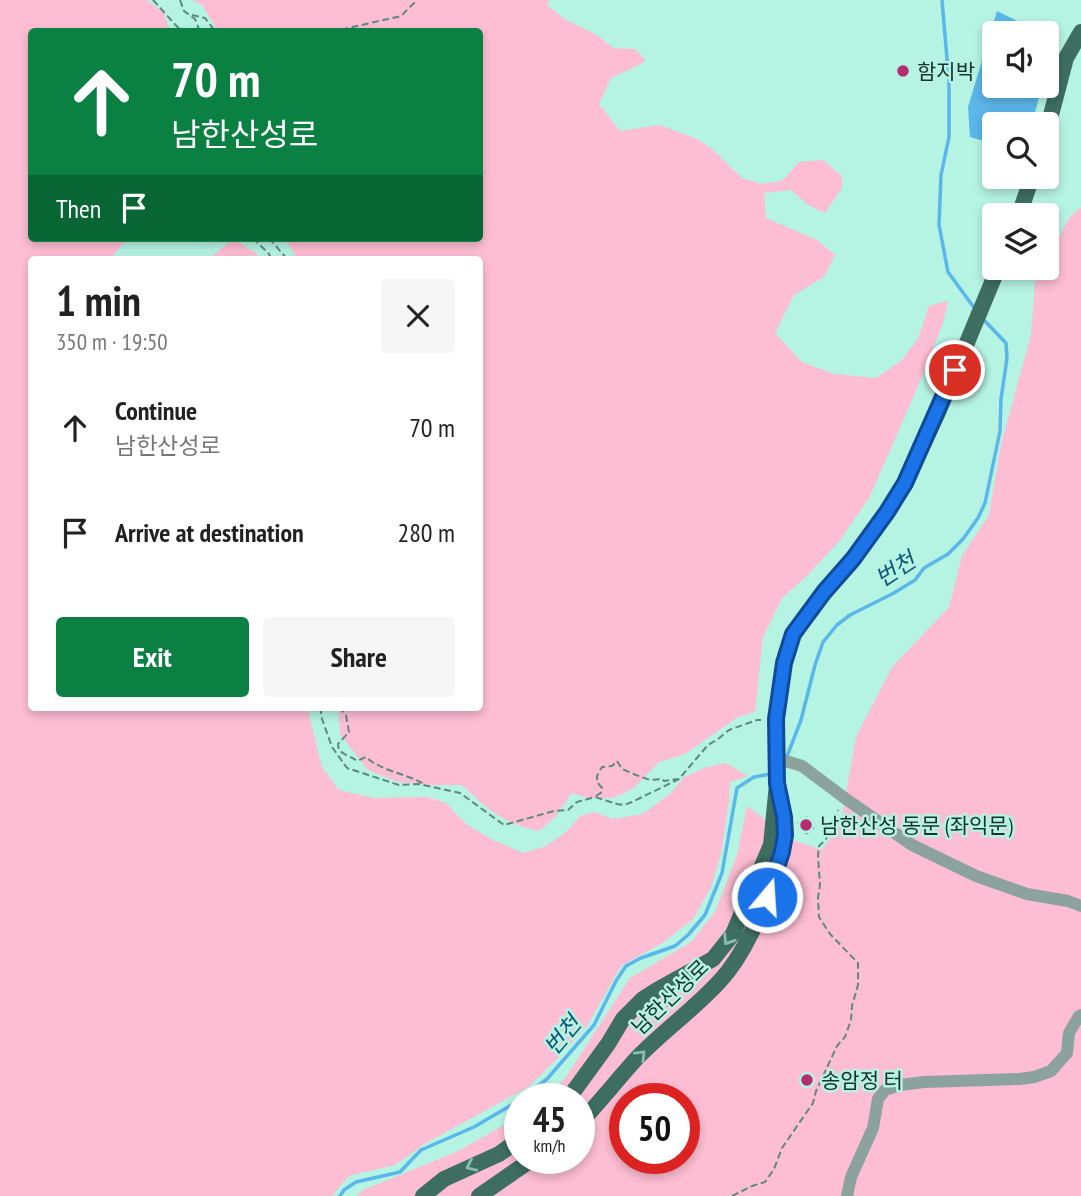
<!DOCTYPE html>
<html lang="en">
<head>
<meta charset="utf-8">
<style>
  body { margin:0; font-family:"PT Sans Narrow","Noto Sans KR",sans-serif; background:#f6f6f6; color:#222; height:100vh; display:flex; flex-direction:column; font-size:26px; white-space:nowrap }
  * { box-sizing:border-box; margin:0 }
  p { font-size:23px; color:#767676 }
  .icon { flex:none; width:38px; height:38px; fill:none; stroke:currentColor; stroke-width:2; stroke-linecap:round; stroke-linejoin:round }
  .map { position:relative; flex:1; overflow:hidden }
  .sheet { position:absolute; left:28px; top:256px; width:455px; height:455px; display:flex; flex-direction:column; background:#fff; border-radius:7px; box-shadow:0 4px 10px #0003 }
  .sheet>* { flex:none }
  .guide { position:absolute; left:28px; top:28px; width:455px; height:214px; border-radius:7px; box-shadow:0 4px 10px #0003; background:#0b8043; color:#fff; overflow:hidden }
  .fabs { position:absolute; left:982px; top:21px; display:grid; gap:14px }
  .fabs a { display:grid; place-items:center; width:77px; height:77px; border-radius:7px; background:#fff; box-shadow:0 4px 10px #0003; font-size:35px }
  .speed { position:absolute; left:504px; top:1083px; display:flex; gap:14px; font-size:35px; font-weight:700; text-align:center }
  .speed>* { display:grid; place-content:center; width:91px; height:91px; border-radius:50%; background:#fff; box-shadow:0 4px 10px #0003; line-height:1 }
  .speed small { font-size:18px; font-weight:400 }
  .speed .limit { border:10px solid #d22; background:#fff; color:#111 }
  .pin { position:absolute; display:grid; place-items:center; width:60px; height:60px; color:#fff; margin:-30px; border:4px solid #fff; border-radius:50%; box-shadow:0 2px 7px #0007 }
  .me { position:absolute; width:77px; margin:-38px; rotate:18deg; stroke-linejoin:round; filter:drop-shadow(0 0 5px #0008) }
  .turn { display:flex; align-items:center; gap:24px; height:147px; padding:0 28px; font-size:32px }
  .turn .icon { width:91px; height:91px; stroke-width:2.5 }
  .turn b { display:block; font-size:49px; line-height:60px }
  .then { display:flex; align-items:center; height:66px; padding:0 28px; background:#0003; gap:14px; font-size:26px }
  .round { display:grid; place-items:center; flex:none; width:74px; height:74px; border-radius:7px; background:#f6f6f6 }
  .head { display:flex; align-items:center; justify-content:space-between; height:119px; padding:0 28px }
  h1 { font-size:42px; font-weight:700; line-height:52px }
  .action { display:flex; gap:14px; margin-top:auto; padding:14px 28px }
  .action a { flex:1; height:80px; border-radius:7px; background:#0b8043; color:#fff; font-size:28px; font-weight:700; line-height:80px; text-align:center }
  .action a+a { background:#f6f6f6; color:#222 }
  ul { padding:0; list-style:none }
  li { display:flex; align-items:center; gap:21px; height:105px; padding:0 28px }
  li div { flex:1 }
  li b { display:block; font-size:26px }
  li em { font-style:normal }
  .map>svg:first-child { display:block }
  .green { fill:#fdbdd3; fill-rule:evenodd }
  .water { fill:#5bb6ea }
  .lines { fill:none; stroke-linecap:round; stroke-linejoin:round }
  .stream { stroke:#5bb6ea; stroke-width:3.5 }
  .building { fill:#65be8a }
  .path { stroke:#5f897e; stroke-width:2; stroke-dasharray:7 3.5; stroke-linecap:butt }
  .minor { stroke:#8ba39c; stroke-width:12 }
  .major { stroke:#3e6e62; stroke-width:16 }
  .oneway { stroke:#85beaf }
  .route-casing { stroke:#114b97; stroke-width:18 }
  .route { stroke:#1a73e8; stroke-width:12 }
  .poi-dot { fill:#b42d6e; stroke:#b5f3e2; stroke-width:2.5 }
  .labels { text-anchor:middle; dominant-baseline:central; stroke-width:5; stroke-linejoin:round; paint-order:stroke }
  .poi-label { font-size:21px; fill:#19322c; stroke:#b5f3e2; text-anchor:start }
  .street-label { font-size:21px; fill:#19322c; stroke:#b5f3e2 }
  .water-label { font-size:23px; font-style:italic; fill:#0f5779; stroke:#b5f3e2 }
</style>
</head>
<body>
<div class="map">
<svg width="1081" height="1196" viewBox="0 0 1081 1196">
  <rect width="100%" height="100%" fill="#b5f3e2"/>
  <path class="green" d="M0,0h147l17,13 6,18 -138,1v206h96l-18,21h-78v448h275l15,60 17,23 34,8 55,-1 18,6 20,21 27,16 30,13 23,-7 20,-14 14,-16 14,-4 19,7 30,-5 28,-21 12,-15 21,-10 21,-5 23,13 -18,6 -1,19 -8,53 -10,33 -18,32 -29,23 -43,24 -34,60 -29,32 -30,29 -102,56 -31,22 -46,11 -17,20h-332z
    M192,0h357l-2,5 19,15 31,15 16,13 22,1 11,11 -11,7 -24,11 -12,26 21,27 39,-6 36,13 16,10 31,30 19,6 21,-3 17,-19 24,-2 19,16v12l-17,25 -17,-8 -17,-15 -27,3 2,25 51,22 18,15 -11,22 -30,18 -19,38 27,29 32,12 42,4 25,-17 17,-22 11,-33 19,-5 -5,22 -27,68 -47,107 -29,42 -32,35 -26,23 -19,39 -8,75 -17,5 -53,37 -26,8 -25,26 -21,10h-26l-15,-5 -18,25 -15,13c-37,-8 -50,-21 -77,-46h-31l-33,-3 -30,-12 -28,-36 -2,-27h142v-448h-182l-14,-21h196v-206l-262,-1 -16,-26z
    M1081,207v989h-725l7,-6 93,-38 64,-36v42h59v-59h-36l8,-6 15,-16 64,-99 61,-36 24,-30 22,-57 10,-49 43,33 32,11 19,-28 15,-85 36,-70 57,-60 13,-51 27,-41 12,-70 30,-110 4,-53 7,-14h4l1,-8 22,-42zM625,1099h59v59h-59z
    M233,239l22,13 6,7h-52z"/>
  <path class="water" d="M997,11l45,22h-48v53h48l-10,38h-38v20l-24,-7 -2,-30z"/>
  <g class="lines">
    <path class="stream" d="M942,0l7,82v55l-8,38 -2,50 9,47 27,37
      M786,759l15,-39 14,-55 8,-23 14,-17 13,-10 44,-22 21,-13 9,-12 24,-14 15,-15 15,-21 7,-15 15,-72 1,-32 6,-41 -1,-15 -24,-25
      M521,1099l26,-20 47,-54 22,-44 10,-15 15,-8 34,-12 13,-11 17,-20 17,-42 15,-85 17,-11 17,-3
      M340,1196l4,-6 12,-8 44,-10 21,-22 53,-23 46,-27"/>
  </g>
  <path class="building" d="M807,816l8,12 -9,7 -9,-12z"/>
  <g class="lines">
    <path class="path" d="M153,0l29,32
      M180,0l4,11 11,8 5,13
      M192,15l13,3 11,14
      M331,32l70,-16 16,-16
      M253,238l16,16 2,5
      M269,238l18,21
      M320,707l2,12 10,28 15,21 52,17 20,-1 41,9 44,32 50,-14 14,-1 9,-8 18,-5 22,7 7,1 8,-3 47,-23 29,-34 10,-6 11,-9 28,-10h4
      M339,707l7,8 3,17 -11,12c0,11 12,11 19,17l9,-4c13,13 41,17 58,27
      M596,796l6,-4v-4l-5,-6v-6l5,-9 10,-1 5,-5 5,8 14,6 14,5 12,-1 2,2 13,-2
      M656,1008l18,-4
      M732,1196l20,-10 13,-4 9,-13 8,-21 31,-45 3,-12 21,-45 8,-9 6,-17 1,-14 6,-21v-22l-28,-29 -11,-17 -1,-20 2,-12 -2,-29 1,-10 7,-7 9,-14 3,-15"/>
    <path class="minor" d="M776,758l26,8 44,33 66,46 64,31 51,18 41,7 13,5
      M847,1196l4,-19 22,-49 5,-29 7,-9 15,-5 24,-3 96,-3 14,-2 17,-6 16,-18 2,-20 10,-17 2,-1"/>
    <path class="major" d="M1046,134l20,-76 15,-26
      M1019,215l13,-38
      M568,1099l40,-55 15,-25 20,-20 14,-9 56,-31 20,-25 38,-89 6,-61 -1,-65 8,-56 9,-29 31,-42 29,-33 34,-47 18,-29 34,-73 59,-142
      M579,1124c20,-21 38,-44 57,-65 26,-27 57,-49 83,-77 26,-28 42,-68 54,-104 8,-23 14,-44 9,-68
      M423,1196l21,-17 55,-25 21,-15
      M479,1196l55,-38"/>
  </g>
  <defs><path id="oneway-chevron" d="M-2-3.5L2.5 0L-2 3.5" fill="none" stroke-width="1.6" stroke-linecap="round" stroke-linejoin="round" transform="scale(1.75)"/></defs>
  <g class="oneway">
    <use href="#oneway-chevron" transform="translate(728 940) rotate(123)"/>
    <use href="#oneway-chevron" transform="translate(641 1055) rotate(-45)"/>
    <use href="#oneway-chevron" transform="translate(471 1166) rotate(155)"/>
  </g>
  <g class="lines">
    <defs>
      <path id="route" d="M767,897l15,-45 3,-17 -1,-18 -7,-34 -1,-64 8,-56 9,-29 31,-42 29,-33 34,-47 18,-29 50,-113"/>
    </defs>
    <use href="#route" class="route-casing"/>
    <use href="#route" class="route"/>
  </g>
  <g class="poi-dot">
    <circle cx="903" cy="71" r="7"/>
    <circle cx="806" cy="825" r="7"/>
    <circle cx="807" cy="1080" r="7"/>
  </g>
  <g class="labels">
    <g class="poi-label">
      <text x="917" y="71">함지박</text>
      <text x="820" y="825">남한산성 동문 (좌익문)</text>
      <text x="821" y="1080">송암정 터</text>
    </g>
    <g class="street-label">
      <text transform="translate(670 997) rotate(-44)">남한산성로</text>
    </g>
    <g class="water-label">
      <text transform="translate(895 569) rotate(-33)">번천</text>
      <text transform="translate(562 1035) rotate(-50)">번천</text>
    </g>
  </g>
</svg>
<div class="fabs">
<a><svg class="icon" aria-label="sound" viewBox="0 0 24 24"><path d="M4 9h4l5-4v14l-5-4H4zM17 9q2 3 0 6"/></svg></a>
<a><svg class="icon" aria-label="search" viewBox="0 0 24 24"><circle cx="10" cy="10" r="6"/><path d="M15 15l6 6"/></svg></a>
<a><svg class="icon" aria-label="layers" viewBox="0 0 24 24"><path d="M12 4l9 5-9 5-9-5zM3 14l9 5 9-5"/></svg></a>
</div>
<div class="speed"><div>45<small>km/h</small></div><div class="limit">50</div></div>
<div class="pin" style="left:955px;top:370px;background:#d93025"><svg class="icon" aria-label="arrive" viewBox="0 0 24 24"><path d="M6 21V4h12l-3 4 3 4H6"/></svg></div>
<svg class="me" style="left:767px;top:897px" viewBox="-20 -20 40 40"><circle r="17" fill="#1a73e8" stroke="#fff" stroke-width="3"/><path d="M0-11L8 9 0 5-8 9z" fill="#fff"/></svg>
<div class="guide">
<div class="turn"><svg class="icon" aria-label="ahead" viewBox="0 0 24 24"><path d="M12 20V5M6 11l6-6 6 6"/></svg><div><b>70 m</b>남한산성로</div></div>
<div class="then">Then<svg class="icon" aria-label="arrive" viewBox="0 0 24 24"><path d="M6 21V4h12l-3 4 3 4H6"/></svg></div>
</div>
<section class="sheet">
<div class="head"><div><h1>1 min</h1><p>350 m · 19:50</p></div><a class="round"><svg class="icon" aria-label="close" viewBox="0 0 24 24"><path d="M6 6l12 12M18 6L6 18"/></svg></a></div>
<ul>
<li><svg class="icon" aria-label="ahead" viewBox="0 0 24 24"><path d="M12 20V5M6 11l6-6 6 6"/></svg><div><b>Continue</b><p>남한산성로</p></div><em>70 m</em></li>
<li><svg class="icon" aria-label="arrive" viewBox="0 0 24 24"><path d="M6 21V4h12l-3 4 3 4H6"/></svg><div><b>Arrive at destination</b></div><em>280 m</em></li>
</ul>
<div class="action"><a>Exit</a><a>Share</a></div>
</section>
</div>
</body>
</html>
